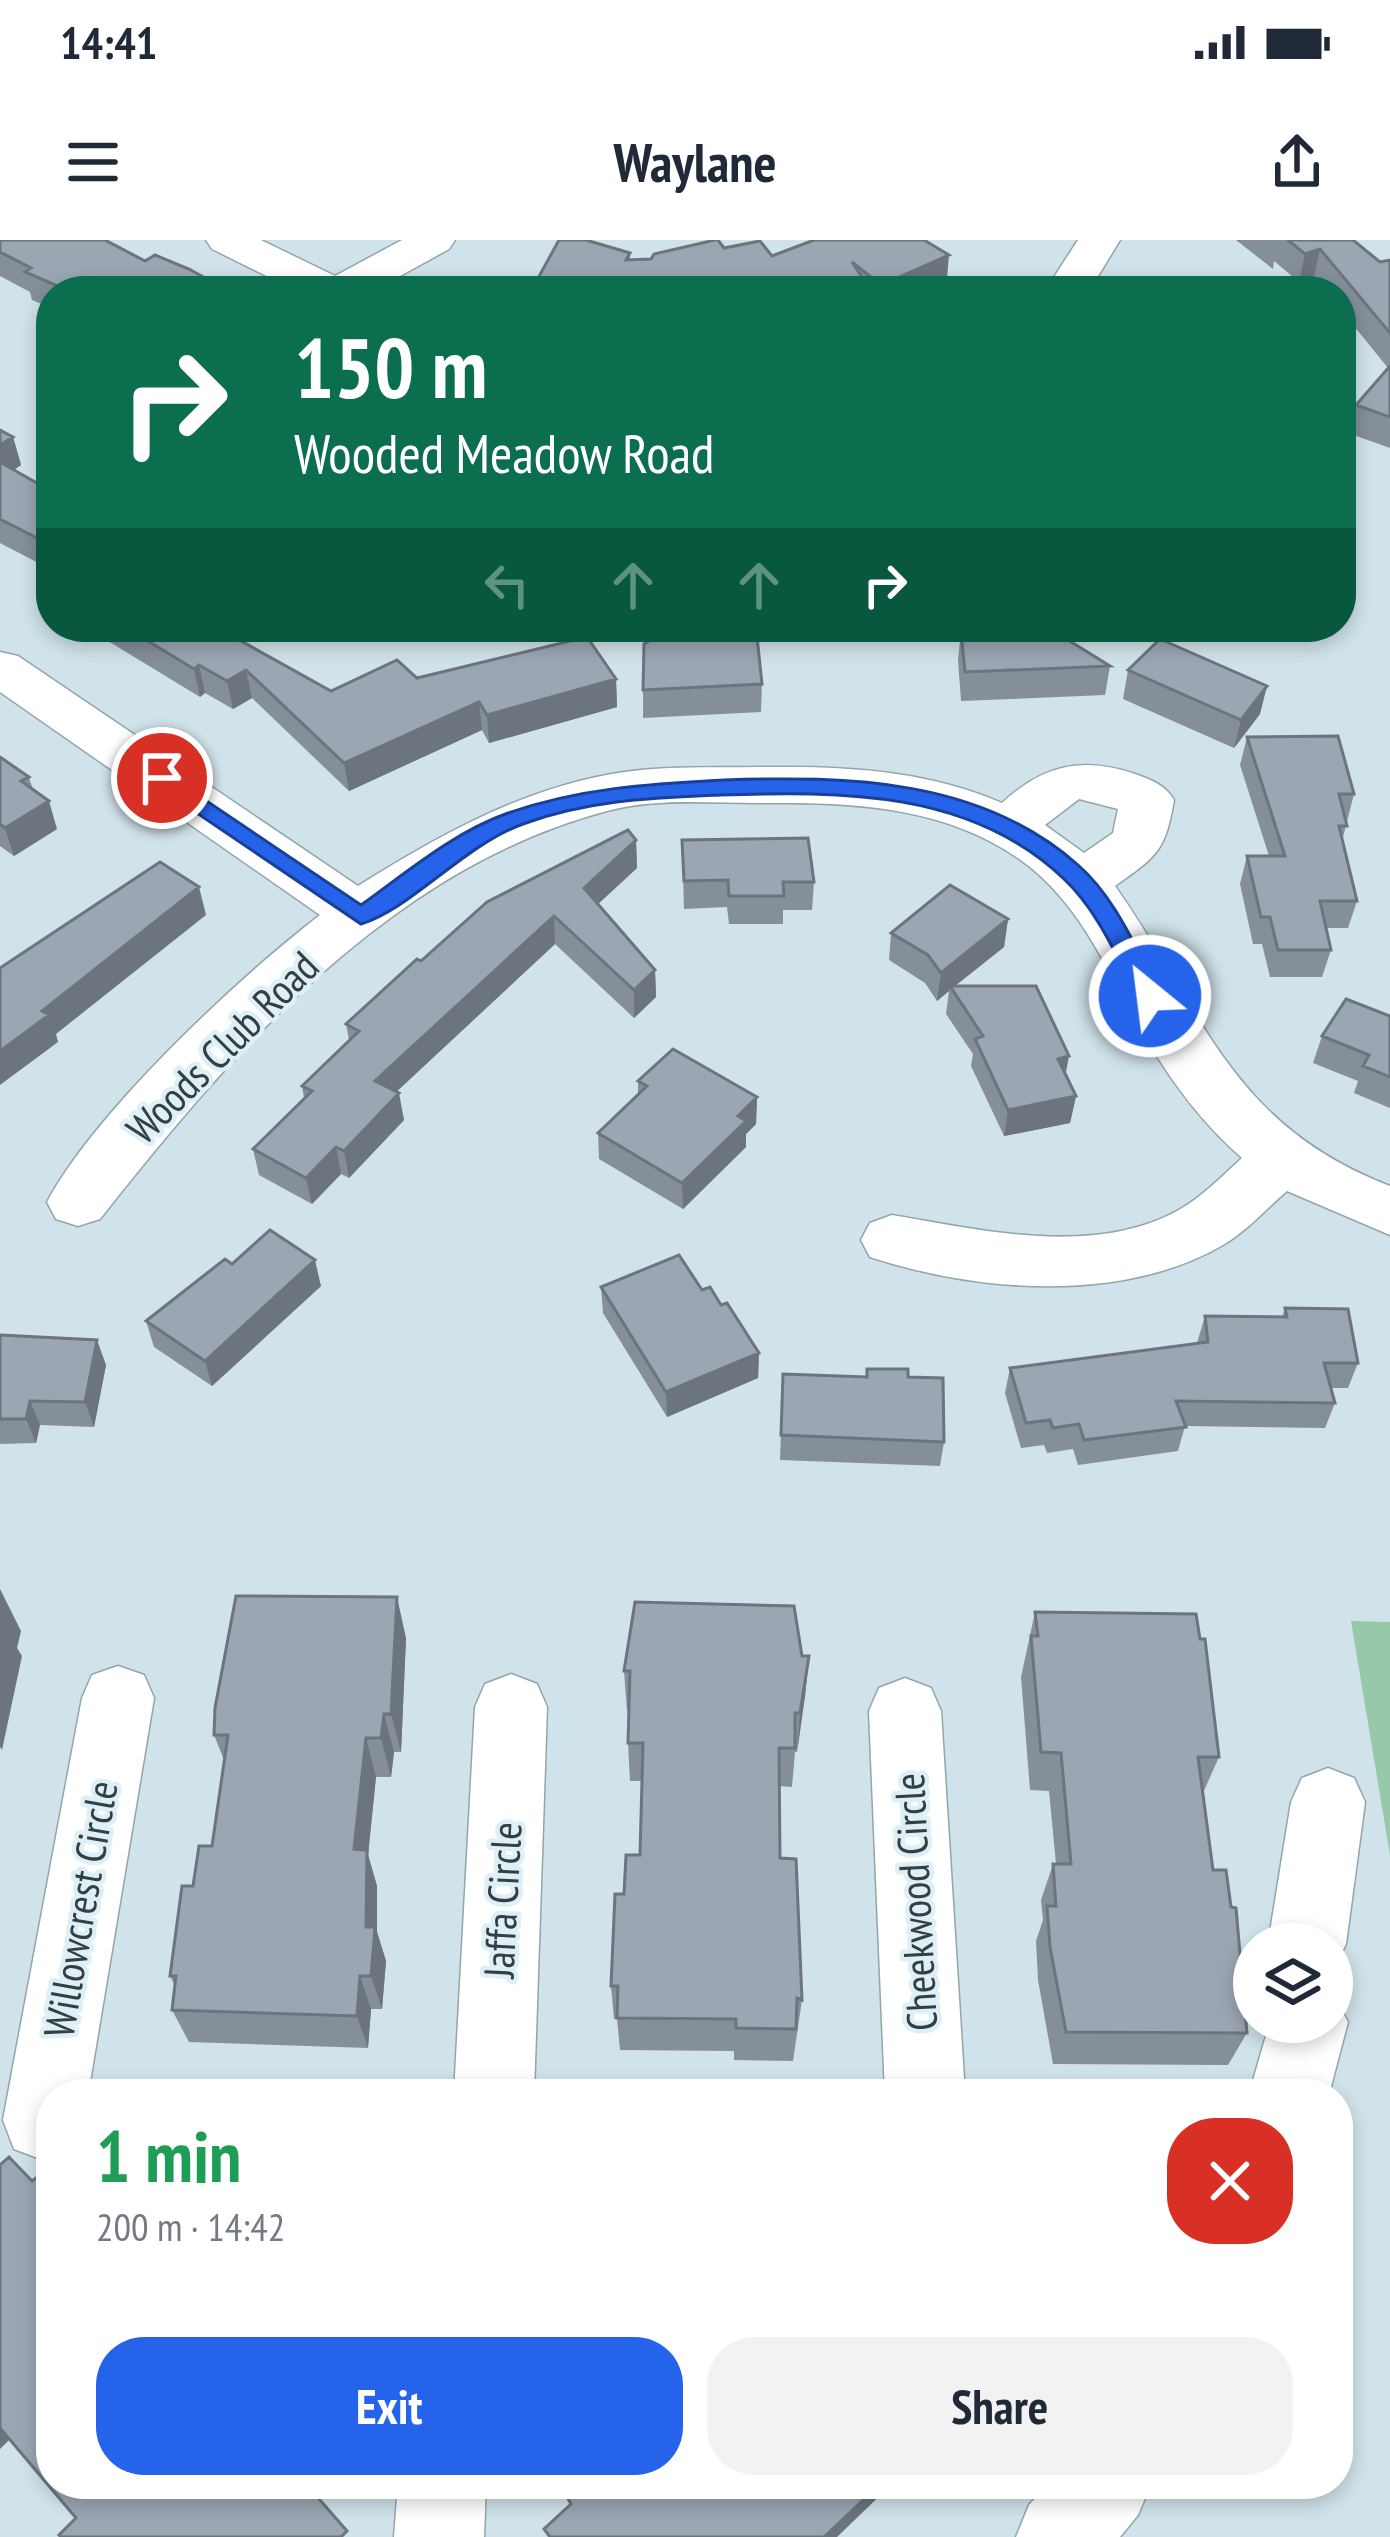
<!DOCTYPE html>
<html lang="en">
<head>
<meta charset="utf-8">
<style>
  body { margin:0; font-family:"PT Sans Narrow",sans-serif; background:#f2f2f3; color:#1f2937; height:100vh; display:flex; flex-direction:column; font-size:45px; white-space:nowrap }
  * { box-sizing:border-box; margin:0 }
  p { font-size:39px; color:#747a83 }
  .icon { flex:none; width:66px; height:66px; fill:none; stroke:currentColor; stroke-width:2; stroke-linecap:round; stroke-linejoin:round }
  .map { position:relative; flex:1; overflow:hidden }
  .sheet { position:absolute; left:36px; top:1839px; width:1317px; height:420px; display:flex; flex-direction:column; background:#fff; border-radius:48px; box-shadow:0 6px 18px #0003 }
  .sheet>* { flex:none }
  .top-card { position:absolute; left:36px; top:36px; width:1320px; height:366px; border-radius:48px; box-shadow:0 6px 18px #0003; background:#0b6e4f; color:#fff; overflow:hidden }
  .tools { position:absolute; left:1233px; top:1683px; display:grid; gap:24px }
  .tools a { display:grid; place-items:center; width:120px; height:120px; border-radius:50%; background:#fff; box-shadow:0 6px 18px #0003; font-size:60px }
  .pin { position:absolute; display:grid; place-items:center; width:102px; height:102px; color:#fff; margin:-51px; border:6px solid #fff; border-radius:50%; box-shadow:0 3px 12px #0007 }
  .me { position:absolute; width:132px; margin:-66px; rotate:331deg; stroke-linejoin:round; filter:drop-shadow(0 0 9px #0008) }
  .turn { display:flex; align-items:center; gap:42px; height:252px; padding:0 60px; font-size:54px }
  .turn .icon { width:156px; height:156px; stroke-width:2.5 }
  .turn b { display:block; font-size:84px; line-height:102px }
  .lanes { display:flex; align-items:center; height:114px; padding:0 60px; background:#0003; justify-content:center; gap:60px; direction:ltr }
  .lanes .off { opacity:.35 }
  .round { display:grid; place-items:center; flex:none; width:126px; height:126px; border-radius:48px; background:#f2f2f3 }
  .headline { display:flex; align-items:center; justify-content:space-between; height:204px; padding:0 60px }
  h1 { font-size:72px; font-weight:600; line-height:90px; color:#1e9e55 }
  .action { display:flex; gap:24px; margin-top:auto; padding:24px 60px }
  .action a { flex:1; height:138px; border-radius:48px; background:#2563eb; color:#fff; font-size:48px; font-weight:600; line-height:138px; text-align:center }
  .action a+a { background:#f2f2f3; color:#1f2937 }
  .status { display:flex; justify-content:space-between; align-items:center; height:84px; padding:0 60px; background:#fff; direction:ltr }
  .status svg { height:33px; fill:currentColor }
  header { display:flex; justify-content:space-between; align-items:center; height:156px; padding:0 60px; background:#fff; font-size:54px; font-weight:600 }
  .map>svg:first-child { display:block }
  .green { fill:#96c8a9 }
  .lines { fill:none; stroke-linecap:round; stroke-linejoin:round }
  .minor-casing { stroke:#93a5ac; stroke-width:3 }
  .minor { fill:#fff; fill-rule:evenodd }
  .wall { fill:#858f9a }
  .shaded-wall { fill:#6c747d }
  .building { fill:#9ba6b3; stroke:#6c747d; stroke-width:3 }
  .route { fill:#2563eb; stroke:#184099; stroke-width:3 }
  .labels { text-anchor:middle; dominant-baseline:central; stroke-width:9; stroke-linejoin:round; paint-order:stroke }
  .street-label { font-size:42px; fill:#363e41; stroke:#ddf0f7 }
</style>
</head>
<body>
<div class="status"><b>14:41</b><svg viewBox="0 0 49 12"><path d="M0 12V9h3v3zM5 12V6h3v6zM10 12V3h3v9zM15 12V0h3v12zM26 1h20v11H26zM47 4h2v5h-2z"/></svg></div>
<header><svg class="icon" aria-label="menu" viewBox="0 0 24 24"><path d="M4 6h16M4 12h16M4 18h16"/></svg>Waylane<svg class="icon" aria-label="share" viewBox="0 0 24 24"><path d="M12 15V3M7 8l5-5 5 5M5 13v7h14v-7"/></svg></header>
<div class="map">
<svg width="1390" height="2297" viewBox="0 0 1390 2297">
  <rect width="100%" height="100%" fill="#d0e3ea"/>
  <path class="green" d="M1351,1381l39,1v233z"/>
  <g class="lines">
    <defs>
      <path id="minor" d="M206,0h55l74,36 67,-36h53l-6,9 -76,42h-76l-85,-42z
        M1078,0h42l-31,51h-44z
        M0,412l18,4 340,230c81,-51 169,-100 266,-114 48,-7 97,-4 145,-5 79,-1 160,4 233,36 41,-38 80,-47 133,-29 17,6 30,11 39,26 -9,52 -17,56 -59,86 89,126 114,238 275,300v49l-103,-44c-21,18 -40,40 -64,54 -102,59 -246,47 -353,12l-9,-17 9,-17 22,-8c89,15 200,42 285,-4 24,-13 44,-34 65,-53 -39,-34 -70,-75 -96,-120 -37,-62 -63,-133 -124,-177 -73,-53 -164,-59 -252,-58 -53,1 -111,-6 -163,8 -216,57 -374,239 -507,408l-22,7 -22,-7 -9,-17c49,-91 190,-223 273,-287l-320,-223zM1079,559l39,10 -5,24 -29,20 -39,-28z
        M118,1426l26,9 10,23 -66,396h-37v63l-8,3 -29,-11 -11,-29 79,-422 10,-23z
        M511,1434l26,10 10,23 -13,387h-80l21,-387 10,-23z
        M905,1438l26,10 10,23 24,383h-80l-16,-383 10,-23z
        M1328,1528l26,10 11,24 -19,142 -14,27v-27h-64l23,-142 11,-24z
        M1332,1753l16,29 -19,72h-80l21,-72h62z
        M398,2244h88l-2,53h-90z
        M1048,2244h103l-13,31 -18,22h-104l13,-32z"/>
    </defs>
    <use href="#minor" class="minor-casing"/>
    <use href="#minor" class="minor"/>
  </g>
  <path class="wall" d="M0,0l145,21 84,30h-178v17l-19,-8 -2,-8 -30,-16z
    M814,0l132,49 -5,2h-403l-1,-11 93,-27v7l21,-1 73,-11 48,8z
    M1236,0h117l27,22 10,-2v188l-42,-15 8,-28 32,-37 -47,-58v-19h-16l-11,-14 -15,5 -25,-21 -1,8z
    M0,190l13,7 8,28 -7,5 37,21v109l-3,-2 -7,-28 5,-3 -46,-24z
    M85,387h152l3,13 91,51 86,-13 199,1 1,28 -128,36 -7,-13 -133,61 -97,-93 -19,11 -28,-16 -5,4z
    M961,392l149,34 -5,29 -144,6 -3,-41z
    M1128,430l132,44 -26,34 -111,-49z
    M762,444l-1,28 -118,6v-28z
    M1247,497l107,57 -12,47 15,60 -9,27h-22l5,22 -9,27h-52l-8,-33h-9l-13,-60 7,-28h22l-29,-91z
    M0,517l29,20 4,13 24,39 -43,27 -14,-10z
    M636,600l1,28 -39,36 57,66 1,27 -22,21 -79,-74 -159,148 8,28 -55,58 -8,-4 -29,30 -53,-29 -6,-26 51,-51 -2,-12 47,-46 -3,-16 75,-63z
    M682,600l132,42 -2,28h-29v14h-54l-2,-17 -43,2z
    M1008,679l-4,28 -49,39 110,88 11,22 -6,27 -66,13 -33,-70 2,-12 -27,-40 3,-23 -12,10 -12,-18 -36,-23 2,-27z
    M1390,776v92l-36,-15 4,-12 -45,-18 9,-27z
    M638,841l119,16 -1,27 -10,10v13l-63,62 -84,-50 -1,-26 40,-39z
    M232,1024l89,22 -109,100 -58,-39 -8,-26z
    M601,1047l101,3 19,15 38,48 -1,25 -91,39 -64,-104z
    M1285,1068l73,55 -10,25h-17l4,15 -10,25 -140,-2 -7,25 -100,14 -5,-16 -26,4 -3,-8 -23,3 -16,-55 5,-25 187,-25 8,-27 77,1z
    M0,1095l106,30 -12,62 -54,-2 -4,18 -36,1z
    M867,1129l77,73 -4,24 -160,-6 3,-86 83,3z
    M1035,1372l184,145 -16,36 10,77 34,163 -19,32 -175,-1 -15,-84 -2,-39 7,-21 -2,-20 12,-36h3l-7,-73 -19,-1 -9,-113z
    M406,1398l-5,114h-7l-3,25h-15l-8,78 9,31v46l9,29 -4,48h-11l-3,39 -179,-6 -17,-32 3,-24 -5,-10 23,-90 19,-40 12,-86 -10,-25z
    M809,1416l-4,40 -8,56h-2l-3,35 -13,-1 1,72 22,142 -9,61 -59,-1v-9l-114,-1 -3,-31h-3l-3,-33 13,-92 16,-39 2,-74h-12l-2,-38 1,-32h-2l-3,-40z"/>
  <path class="shaded-wall" d="M1320,9l-6,28 -15,5 6,-28z
    M949,15l-3,34 -5,2h-60v-6z
    M864,40l-1,11h-25z
    M13,197l8,28 -21,14v-34z
    M229,387h8l5,23 -19,-19z
    M199,425l6,28 -5,4 -6,-28z
    M246,430l6,28 -19,11 -6,-28z
    M616,439l1,28 -128,36 -2,-28z
    M1267,446l-7,28 -26,34 7,-28z
    M479,462l3,28 -133,61 -5,-28z
    M49,561l8,28 -43,27 -9,-28z
    M636,600l1,28 -52,48 -1,-28z
    M199,647l7,28 -150,119 2,8 -58,43v-34l42,-40z
    M554,676l1,28 -176,164 -4,-27z
    M1008,679l-4,28 -53,42 -1,-3 -1,5 -12,10 4,-28z
    M655,730l1,27 -22,21v-28z
    M1069,816l-5,27 -6,-24z
    M399,853l5,27 -55,58 -5,-27z
    M1076,856l-6,27 -66,13 4,-26z
    M757,857l-1,27 -10,10v13l-63,62 -1,-26 56,-67z
    M336,907l5,27 -29,30 -6,-26z
    M315,1020l6,26 -109,100 -7,-25z
    M97,1100l9,25 -12,62 -9,-25z
    M759,1113l-1,25 -91,39 -1,-25z
    M30,1161l10,24 -4,18 -10,-24z
    M0,1349l21,42 -4,17 5,8 -20,94 -2,-3z
    M397,1357l9,41 -5,114 -10,-38z
    M809,1416l-4,40 -8,56 3,-39z
    M384,1474l10,38 -3,25 -10,-39z
    M366,1498l10,39 -8,78 9,31v46l9,29 -4,48 -11,-33 -17,-127z
    M360,1736l11,33 -3,39 -11,-32z
    M0,2183l14,12 -14,14z
    M880,2244h12l-55,53h-13z"/>
  <path class="building" d="M0,0h105l40,21 10,-6 34,14 40,22h-160l-44,-19 6,-4 -31,-16z
    M559,0h27l44,13 -4,7 25,-1 3,-5 61,-14h3l6,8 36,-7 12,15 42,-16h110l25,15 -68,30 -29,-23 12,18 -26,11h-265l-36,-11z
    M1288,0h65l27,22 10,-2v73l-70,-84 -15,5z
    M1390,126v51l-34,-12z
    M0,190l13,7 -13,8z
    M0,222l51,29v54l-51,-26z
    M51,323v13l-10,-6z
    M125,387h104l-6,4 108,60 66,-31 20,18 170,-41 29,42 -129,36 -8,-13 -135,61 -98,-93 -19,11 -28,-16 -5,4z
    M671,387h85l6,57 -119,6 1,-46z
    M1012,387h35l63,39 -145,6 -4,-40h47z
    M1160,399l107,47 -26,34 -113,-50z
    M1338,496l16,58h-15l8,32h-8l18,75h-37l11,49h-53l-8,-33h-9l-14,-61h38l-38,-119z
    M0,517l29,20 -8,4 28,20 -44,27 -5,-4z
    M628,590l8,10 -52,48 71,82 -21,20 -80,-74 -179,165 24,12 -55,58 -8,-4 -30,31 -53,-29 59,-58 -10,-5 57,-55 -13,-7 71,-65 4,2 66,-59z
    M808,598l6,44h-31l1,14h-55l-1,-16 -44,1 -2,-41z
    M160,622l39,25 -157,124 7,4 -49,36v-83z
    M950,645l58,34 -67,54 -13,-18 -37,-22z
    M950,746h86l33,70 -11,3 18,37 -68,14 -33,-71 8,-3z
    M1346,759l44,17v61l-27,-11 6,-11 -47,-19z
    M673,809l84,48 -19,19 8,5 -64,62 -84,-50 49,-47 -9,-5z
    M270,990l45,30 -110,101 -59,-40 79,-62 7,5z
    M679,1015l23,35 8,-3 11,18 6,-2 32,50 -93,39 -65,-105z
    M1285,1068l63,1 10,54h-34l11,40 -159,-2 10,26 -102,13 -5,-16 -26,4 -3,-8 -24,3 -16,-55 198,-26 -3,-26 82,1z
    M0,1095l97,5 -12,62 -55,-1 -4,18h-26z
    M867,1129h41v8l35,1 1,64 -163,-7 2,-61 84,3z
    M236,1356l161,1 -6,117h-7l-3,24h-15l-12,111 13,1 -1,77h9l-4,49h-11l-3,40 -185,-6 4,-34h-6l12,-90h11l6,-40h13l16,-111h-14l1,-27z
    M635,1362l159,4 8,50h7l-9,57h-5v35h-16l1,110 16,1 6,141 -5,-2 -1,31 -60,-1v-9l-119,-1 1,-32h-7l4,-92h9l2,-39h14l3,-112h-15l2,-72h-6z
    M1035,1372l161,2 4,25h5l14,118h-21l15,113h13l5,37 5,1 11,125 -181,-1 -16,-85 -3,-41h9l-3,-42h18l-10,-111 -20,-1 -10,-116h7z
    M9,1917l23,24 8,-6 11,13v296h255l41,47 -6,6h-280l-2,-2 17,-17 -76,-90v-263z
    M581,2244h299l-56,53h-274l-6,-8 27,-25 -4,-7z"/>
  <path class="route" d="M162,531l199,134c46,-33 93,-73 147,-92 72,-25 140,-29 216,-33 124,-4 256,-2 354,85 39,34 59,87 84,131l-4,6h-17c-23,-42 -42,-90 -77,-123 -93,-89 -223,-88 -344,-84 -68,3 -132,5 -197,29 -59,21 -112,85 -162,100l-207,-140 -3,-6z"/>
  <g class="labels">
    <g class="street-label">
      <text transform="translate(222 807) rotate(-45)">Woods Club Road</text>
      <text transform="translate(502 1660) rotate(-87)">Jaffa Circle</text>
      <text transform="translate(915 1662) rotate(-93)">Cheekwood Circle</text>
      <text transform="translate(80 1669) rotate(-80)">Willowcrest Circle</text>
    </g>
  </g>
</svg>
<div class="tools">
<a><svg class="icon" aria-label="layers" viewBox="0 0 24 24"><path d="M12 4l9 5-9 5-9-5zM3 14l9 5 9-5"/></svg></a>
</div>
<div class="pin" style="left:162px;top:538px;background:#d93025"><svg class="icon" aria-label="arrive" viewBox="0 0 24 24"><path d="M6 21V4h12l-3 4 3 4H6"/></svg></div>
<svg class="me" style="left:1150px;top:756px" viewBox="-20 -20 40 40"><circle r="17" fill="#2563eb" stroke="#fff" stroke-width="3"/><path d="M0-11L8 9 0 5-8 9z" fill="#fff"/></svg>
<div class="top-card">
<div class="turn"><svg class="icon" aria-label="right" viewBox="0 0 24 24"><path d="M7 20v-9h11M14 6l5 5-5 5"/></svg><div><b>150 m</b>Wooded Meadow Road</div></div>
<div class="lanes"><svg class="icon off" aria-label="left" viewBox="0 0 24 24"><path d="M17 20v-9H6M10 6l-5 5 5 5"/></svg><svg class="icon off" aria-label="ahead" viewBox="0 0 24 24"><path d="M12 20V5M6 11l6-6 6 6"/></svg><svg class="icon off" aria-label="ahead" viewBox="0 0 24 24"><path d="M12 20V5M6 11l6-6 6 6"/></svg><svg class="icon" aria-label="right" viewBox="0 0 24 24"><path d="M7 20v-9h11M14 6l5 5-5 5"/></svg></div>
</div>
<section class="sheet">
<div class="headline"><div><h1>1 min</h1><p>200 m · 14:42</p></div><a class="round" style="background:#d93025;color:#fff"><svg class="icon" aria-label="close" viewBox="0 0 24 24"><path d="M6 6l12 12M18 6L6 18"/></svg></a></div>
<div class="action"><a>Exit</a><a>Share</a></div>
</section>
</div>
</body>
</html>
